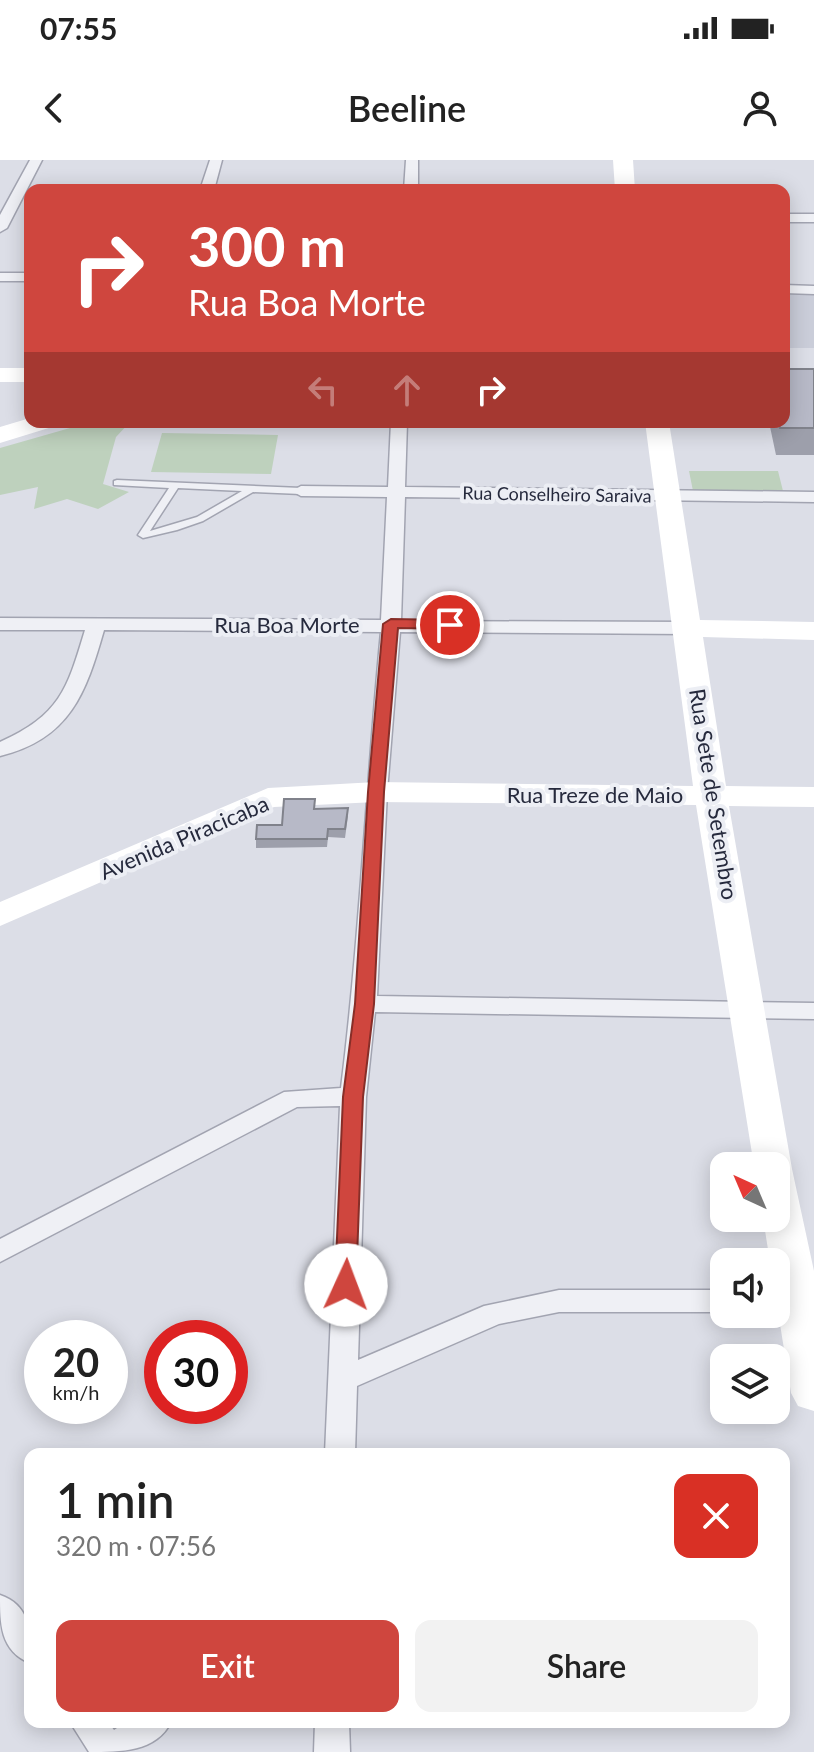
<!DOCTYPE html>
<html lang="en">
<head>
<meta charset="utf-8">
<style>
  body { margin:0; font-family:Lato,sans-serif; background:#f2f2f2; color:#222; height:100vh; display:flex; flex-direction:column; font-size:30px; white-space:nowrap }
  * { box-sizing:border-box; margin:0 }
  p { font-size:26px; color:#767676 }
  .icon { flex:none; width:44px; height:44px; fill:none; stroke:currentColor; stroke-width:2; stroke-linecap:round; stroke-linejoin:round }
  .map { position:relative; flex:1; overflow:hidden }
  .drawer { position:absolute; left:24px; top:1288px; width:766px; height:280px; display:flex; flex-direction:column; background:#fff; border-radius:16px; box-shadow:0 4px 20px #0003 }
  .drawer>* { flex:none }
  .top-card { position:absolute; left:24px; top:24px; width:766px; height:244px; border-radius:16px; box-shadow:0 4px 20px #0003; background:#cf463e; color:#fff; overflow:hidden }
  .needle { width:52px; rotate:316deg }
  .controls { position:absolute; left:710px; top:992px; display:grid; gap:16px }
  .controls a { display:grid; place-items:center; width:80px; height:80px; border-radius:16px; background:#fff; box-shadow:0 4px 20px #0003; font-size:40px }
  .speed { position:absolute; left:24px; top:1160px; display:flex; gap:16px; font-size:40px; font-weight:700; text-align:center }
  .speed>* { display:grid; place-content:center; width:104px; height:104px; border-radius:50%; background:#fff; box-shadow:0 4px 20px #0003; line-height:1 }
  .speed small { font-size:20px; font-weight:400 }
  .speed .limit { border:12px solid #d22; background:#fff; color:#111 }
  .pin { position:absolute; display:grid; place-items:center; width:68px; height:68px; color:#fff; margin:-34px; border:4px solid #fff; border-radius:50%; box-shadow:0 2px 8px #0007 }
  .me { position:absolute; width:88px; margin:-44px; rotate:2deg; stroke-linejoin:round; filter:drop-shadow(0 0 6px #0008) }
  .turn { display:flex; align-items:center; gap:28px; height:168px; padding:0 32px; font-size:36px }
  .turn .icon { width:104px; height:104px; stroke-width:2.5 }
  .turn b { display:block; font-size:56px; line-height:68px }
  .lanes { display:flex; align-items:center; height:76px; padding:0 32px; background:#0003; justify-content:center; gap:40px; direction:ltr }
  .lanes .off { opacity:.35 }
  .round { display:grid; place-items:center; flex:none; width:84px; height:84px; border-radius:16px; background:#f2f2f2 }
  .overview { display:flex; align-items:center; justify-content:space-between; height:136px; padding:0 32px }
  h1 { font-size:48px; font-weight:600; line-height:60px }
  .action { display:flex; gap:16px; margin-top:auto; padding:16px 32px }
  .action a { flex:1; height:92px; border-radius:16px; background:#cf463e; color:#fff; font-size:32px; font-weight:600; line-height:92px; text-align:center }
  .action a+a { background:#f2f2f2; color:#222 }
  .status { display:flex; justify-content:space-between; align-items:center; height:56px; padding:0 40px; background:#fff; direction:ltr }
  .status svg { height:22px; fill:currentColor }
  header { display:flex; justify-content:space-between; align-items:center; height:104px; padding:0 32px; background:#fff; font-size:36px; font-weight:600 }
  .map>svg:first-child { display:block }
  .built { fill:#cacdd9 }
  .green { fill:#bed1bd }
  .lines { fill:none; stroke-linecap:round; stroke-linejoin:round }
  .lane-casing { stroke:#a2a4b1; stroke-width:3 }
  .street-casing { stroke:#a2a4b1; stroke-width:3 }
  .lane { fill:#eff0f5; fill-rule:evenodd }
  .street { fill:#eff0f5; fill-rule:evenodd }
  .secondary { fill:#fff; fill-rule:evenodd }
  .wall { fill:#9d9fab }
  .building { fill:#b7b9c7; stroke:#80828b; stroke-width:2 }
  .route { fill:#cf463e; stroke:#872e28; stroke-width:2 }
  .labels { text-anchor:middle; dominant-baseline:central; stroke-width:8; stroke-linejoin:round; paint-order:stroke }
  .far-street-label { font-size:18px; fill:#262a3d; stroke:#eceef4 }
  .street-label { font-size:22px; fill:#262a3d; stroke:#eceef4 }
</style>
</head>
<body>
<div class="status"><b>07:55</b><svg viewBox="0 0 49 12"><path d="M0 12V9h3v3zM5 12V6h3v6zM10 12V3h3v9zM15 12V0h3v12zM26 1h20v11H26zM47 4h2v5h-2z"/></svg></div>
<header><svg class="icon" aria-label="back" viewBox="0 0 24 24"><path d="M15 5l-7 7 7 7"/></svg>Beeline<svg class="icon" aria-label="person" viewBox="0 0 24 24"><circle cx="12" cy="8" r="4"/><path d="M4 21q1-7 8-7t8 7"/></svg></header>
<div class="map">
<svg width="814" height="1592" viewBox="0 0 814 1592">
  <rect width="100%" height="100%" fill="#dcdee7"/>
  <path class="built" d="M784,133l30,1v54h-30z"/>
  <path class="green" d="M91,262h39l-14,15 -13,47 26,8 -31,17 -31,-10 -33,10 4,-22 -38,8v-47z
    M162,273l116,2 -7,39 -120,-2z
    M689,311h89l5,20h-90z"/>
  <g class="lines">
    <defs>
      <path id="lane" d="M117,320l184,8 4,3 -4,3 -48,-2 -50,29 -26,9 -34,8 -5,-3 31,-47 -55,-3v-4zM178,328l64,3 -45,26 -47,14z"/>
      <path id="street" d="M30,0h12l-35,68 -7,4v-17z
        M210,0h12l-8,30h-14z
        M406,0h12v30h-14z
        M784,54h30v8h-30z
        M0,113h30v8h-30z
        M784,125l30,1v8l-30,-1z
        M391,262h16l-2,65 409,5v10l-409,-5 -4,124 288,1 10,6 -10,6 -289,-2 -13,160 -10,204 437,7v16l-439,-7 -9,85 -8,263 126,-54 75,-16h165v22h-165l-60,12 -142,62 -2,68h-30l15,-348 -43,1 -297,155v-23l284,-147 57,-4c19,-151 25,-304 40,-456l-277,-2c-18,63 -34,109 -104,126v-14c60,-27 67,-52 85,-112h-85v-12l381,2 6,-123 -86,-1 -9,-5 9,-5 87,1z
        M0,1435c32,11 30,39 30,68 -30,-12 -30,-40 -30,-68z
        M70,1562h38l6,8 12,-8h45c-15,30 -50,30 -82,30z
        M315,1562h34l1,30h-36z"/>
    </defs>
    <use href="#lane" class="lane-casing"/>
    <use href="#street" class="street-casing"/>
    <use href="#lane" class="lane"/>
    <use href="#street" class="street"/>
    <path class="secondary" d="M613,0h20l2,30h-20z
      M0,208h30v14h-30z
      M30,258v4h25l-3,5 -52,16v-16z
      M645,262h24l31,198 114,2v18l-111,-3 23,149 88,1v20l-85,-1 63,363 22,102v140l-16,-5 -7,-13 -15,-94v-37h-6l-7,-44h13v-52h-22l-58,-361 -320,-3 -102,5 -274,119v-24l268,-114 108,-6 317,4z"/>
  </g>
  <path class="wall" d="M814,209v86h-38l-7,-33h15z
    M315,649l33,7 -3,22 -17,-1 -1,10 -71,1v-9l26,-14z"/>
  <path class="building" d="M784,209h30v59h-34l-2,-6h6z
    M284,639h31l-1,10 34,-1 -3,21h-17l-1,10h-71l1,-14h25z"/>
  <path class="route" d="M391,459l59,1 8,5 -8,4 -52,-1 -14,164 -10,212 -11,93 -7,188 -10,9 -11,-9 8,-188 12,-93 13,-212 15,-168z"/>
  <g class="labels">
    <g class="far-street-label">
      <text transform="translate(557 334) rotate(1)">Rua Conselheiro Saraiva</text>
    </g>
    <g class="street-label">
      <text x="287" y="464">Rua Boa Morte</text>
      <text x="595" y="634">Rua Treze de Maio</text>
      <text transform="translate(714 634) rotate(81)">Rua Sete de Setembro</text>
      <text transform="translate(184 677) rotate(-23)">Avenida Piracicaba</text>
    </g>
  </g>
</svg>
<div class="controls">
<a><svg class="needle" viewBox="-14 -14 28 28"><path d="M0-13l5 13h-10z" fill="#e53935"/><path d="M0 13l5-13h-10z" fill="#767676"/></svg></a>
<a><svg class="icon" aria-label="sound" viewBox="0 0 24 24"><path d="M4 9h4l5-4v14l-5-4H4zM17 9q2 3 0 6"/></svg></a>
<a><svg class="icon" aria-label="layers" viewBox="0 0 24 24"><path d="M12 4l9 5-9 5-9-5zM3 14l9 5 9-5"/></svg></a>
</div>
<div class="speed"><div>20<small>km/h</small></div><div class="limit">30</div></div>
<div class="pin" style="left:450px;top:465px;background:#d93025"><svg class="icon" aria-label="arrive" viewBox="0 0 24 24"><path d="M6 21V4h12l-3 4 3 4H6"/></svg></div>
<svg class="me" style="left:346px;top:1125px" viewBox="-20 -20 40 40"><circle r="19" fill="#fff"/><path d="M0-13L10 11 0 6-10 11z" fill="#cf463e"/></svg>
<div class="top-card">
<div class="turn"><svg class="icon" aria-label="right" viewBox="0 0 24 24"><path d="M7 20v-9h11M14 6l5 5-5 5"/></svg><div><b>300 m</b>Rua Boa Morte</div></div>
<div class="lanes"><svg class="icon off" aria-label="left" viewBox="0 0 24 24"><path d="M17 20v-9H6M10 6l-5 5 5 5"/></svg><svg class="icon off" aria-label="ahead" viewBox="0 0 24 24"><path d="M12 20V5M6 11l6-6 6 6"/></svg><svg class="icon" aria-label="right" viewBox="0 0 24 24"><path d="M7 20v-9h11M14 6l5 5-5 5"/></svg></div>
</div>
<section class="drawer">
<div class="overview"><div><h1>1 min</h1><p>320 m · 07:56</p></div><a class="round" style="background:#d93025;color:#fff"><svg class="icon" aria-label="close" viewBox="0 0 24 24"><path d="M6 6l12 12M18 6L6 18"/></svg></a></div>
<div class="action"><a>Exit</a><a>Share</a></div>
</section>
</div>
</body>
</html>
